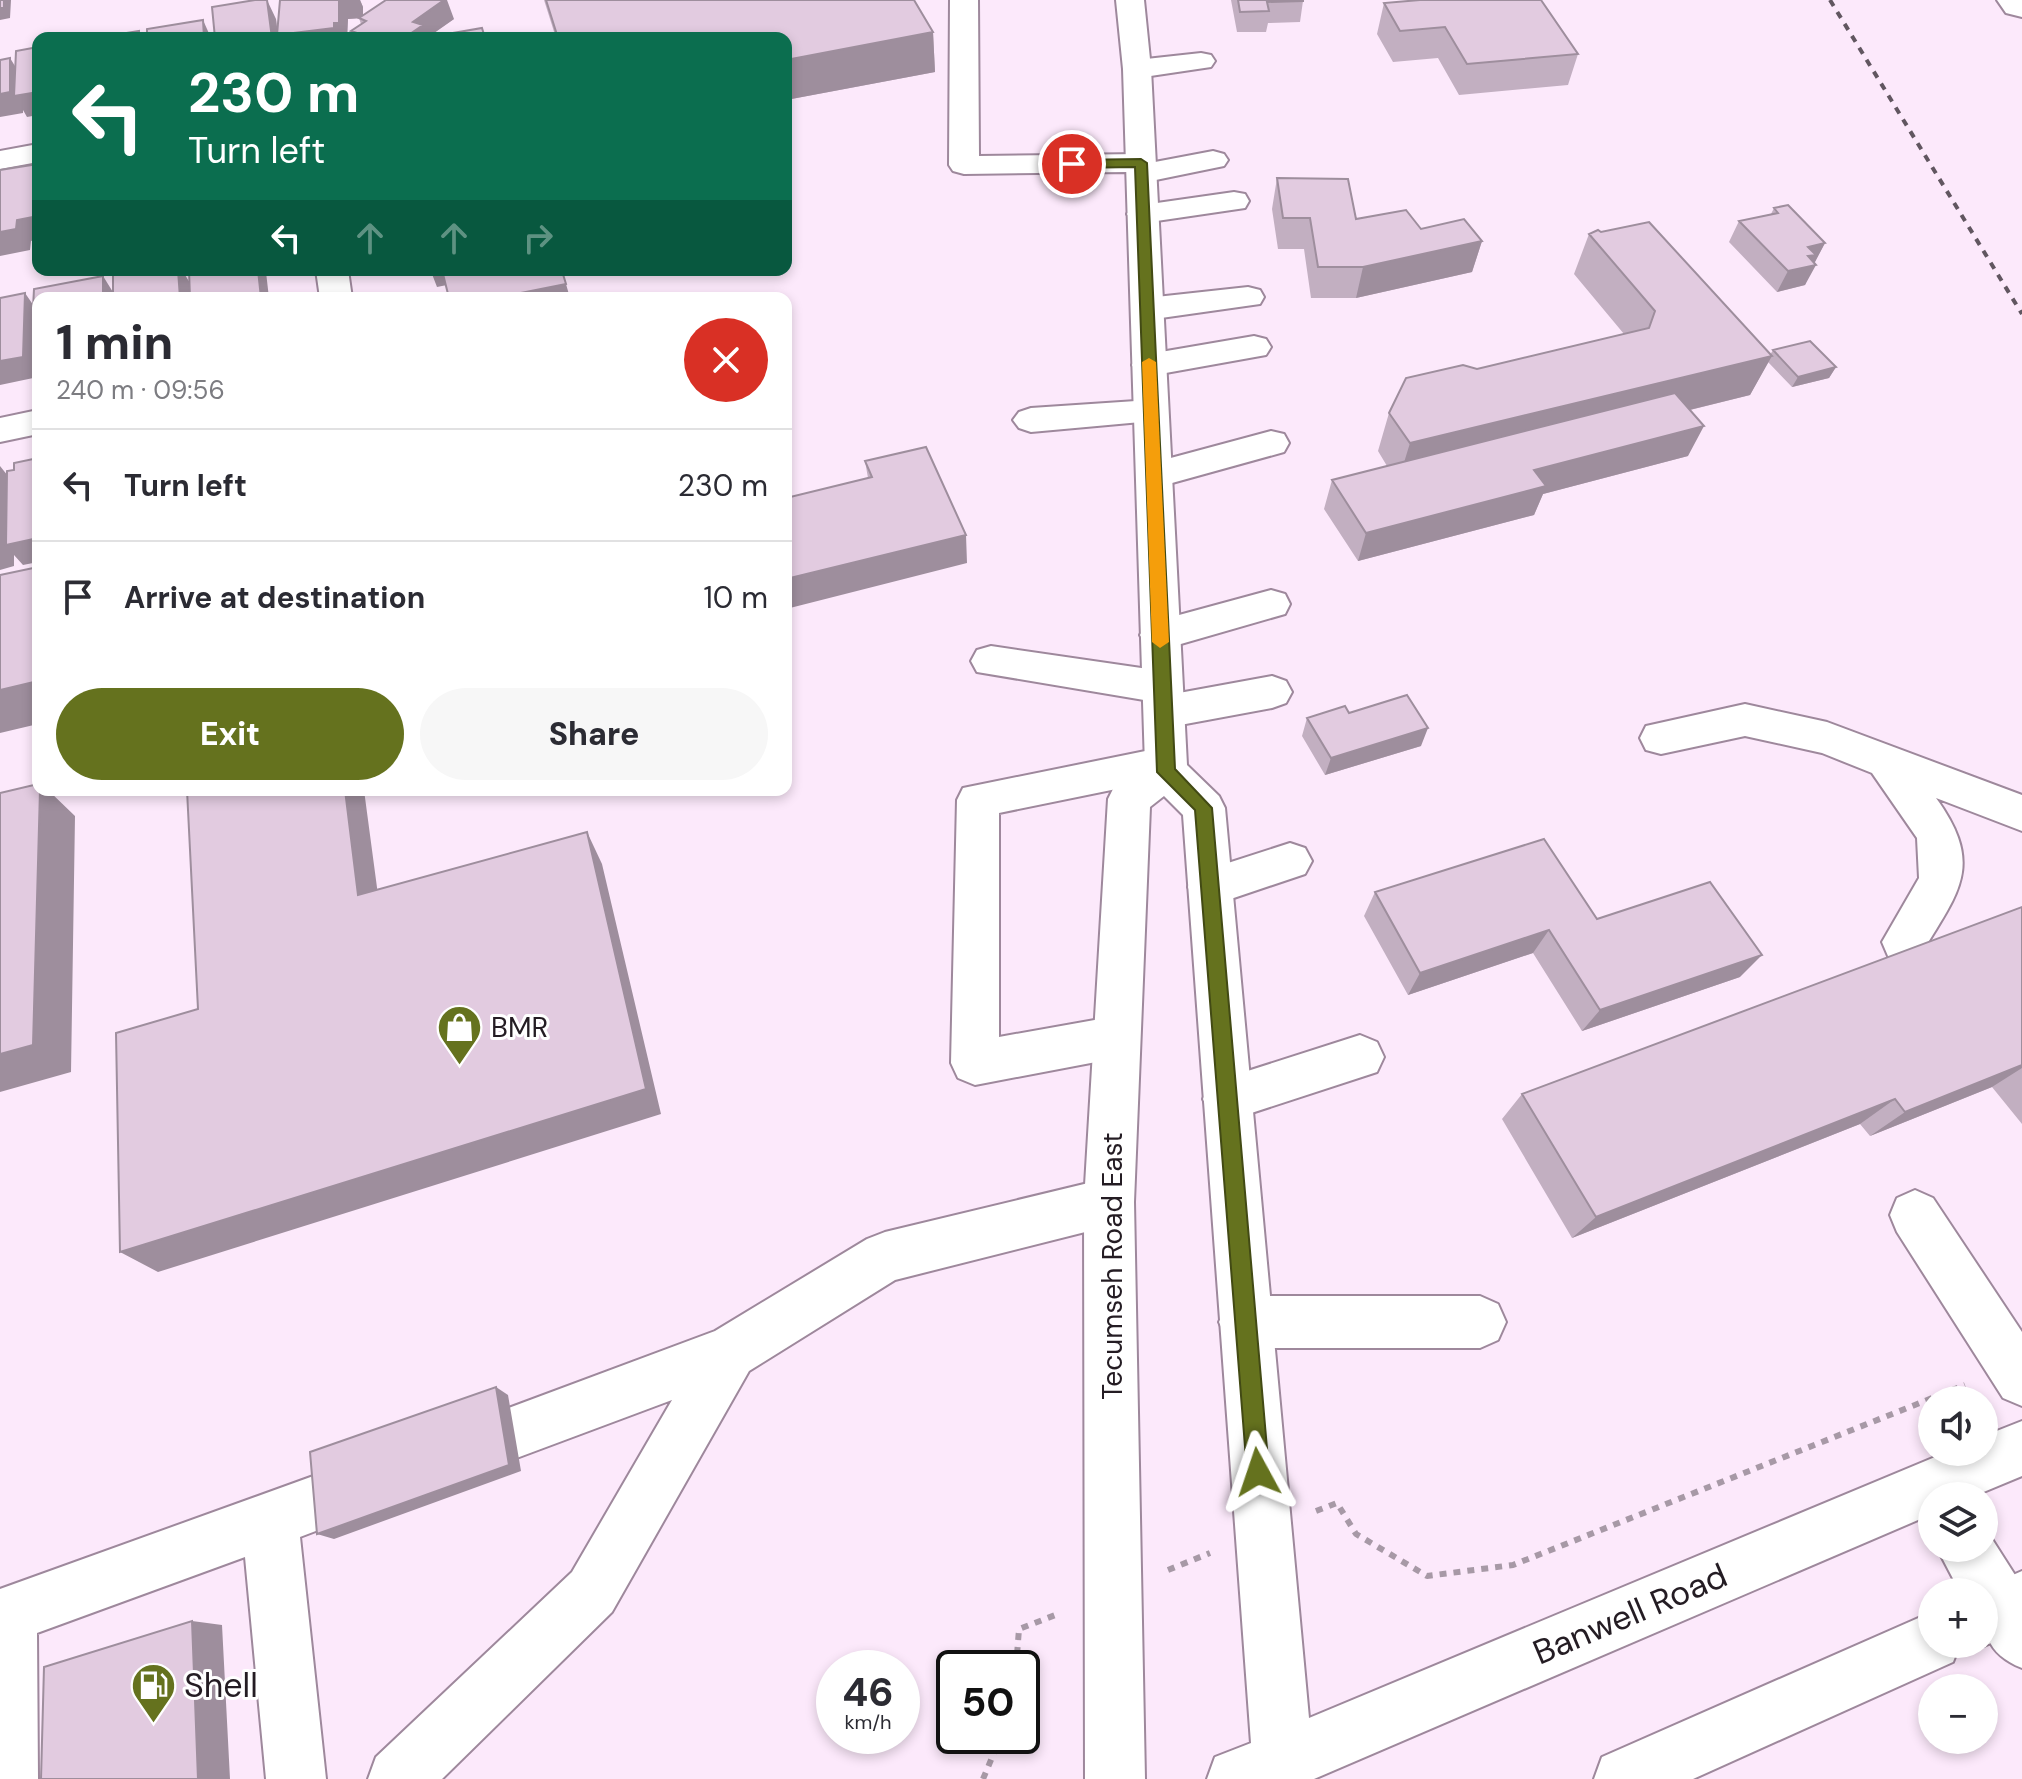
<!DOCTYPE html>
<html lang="en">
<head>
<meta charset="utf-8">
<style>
  body { margin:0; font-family:"DM Sans",sans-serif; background:#f7f7f7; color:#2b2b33; height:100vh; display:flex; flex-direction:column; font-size:30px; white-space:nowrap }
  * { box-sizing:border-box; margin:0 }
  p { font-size:26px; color:#7c7c81 }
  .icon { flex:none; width:44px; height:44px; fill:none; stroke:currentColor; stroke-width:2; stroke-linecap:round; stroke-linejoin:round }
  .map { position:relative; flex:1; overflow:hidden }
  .details { position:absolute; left:32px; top:292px; width:760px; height:504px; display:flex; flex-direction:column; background:#fff; border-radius:16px; box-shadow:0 4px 12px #0003 }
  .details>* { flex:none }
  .hud { position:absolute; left:32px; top:32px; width:760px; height:244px; border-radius:16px; box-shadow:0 4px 12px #0003; background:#0b6e4f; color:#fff; overflow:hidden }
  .controls { position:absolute; left:1918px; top:1386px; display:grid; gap:16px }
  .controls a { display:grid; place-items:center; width:80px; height:80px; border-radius:50%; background:#fff; box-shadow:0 4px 12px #0003; font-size:40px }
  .speed { position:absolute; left:816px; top:1650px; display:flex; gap:16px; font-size:40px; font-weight:700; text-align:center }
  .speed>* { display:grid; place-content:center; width:104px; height:104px; border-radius:50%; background:#fff; box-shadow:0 4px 12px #0003; line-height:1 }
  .speed small { font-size:20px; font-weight:400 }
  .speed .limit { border:4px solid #111; border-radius:12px; background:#fff; color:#111 }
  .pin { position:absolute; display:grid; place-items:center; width:68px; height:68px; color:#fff; margin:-34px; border:4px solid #fff; border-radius:50%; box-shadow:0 2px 8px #0007 }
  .me { position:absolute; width:88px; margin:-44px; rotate:355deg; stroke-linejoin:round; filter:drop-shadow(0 0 6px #0008) }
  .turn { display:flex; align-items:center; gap:28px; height:168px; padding:0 24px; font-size:36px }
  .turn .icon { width:104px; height:104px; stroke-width:2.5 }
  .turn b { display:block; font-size:56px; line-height:68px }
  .lanes { display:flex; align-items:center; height:76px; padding:0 24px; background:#0003; justify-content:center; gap:40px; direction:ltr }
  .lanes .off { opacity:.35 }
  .round { display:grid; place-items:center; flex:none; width:84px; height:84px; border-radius:42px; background:#f7f7f7 }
  .overview { display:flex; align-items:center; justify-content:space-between; height:136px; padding:0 24px }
  h1 { font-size:48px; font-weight:800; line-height:60px }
  .primary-button { display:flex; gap:16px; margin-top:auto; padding:16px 24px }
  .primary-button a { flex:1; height:92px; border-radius:48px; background:#65721e; color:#fff; font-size:32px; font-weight:800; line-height:92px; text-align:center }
  .primary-button a+a { background:#f7f7f7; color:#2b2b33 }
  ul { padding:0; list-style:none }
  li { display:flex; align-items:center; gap:24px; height:112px; padding:0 24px; border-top:2px solid #e1e1e2 }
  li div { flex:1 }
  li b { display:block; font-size:30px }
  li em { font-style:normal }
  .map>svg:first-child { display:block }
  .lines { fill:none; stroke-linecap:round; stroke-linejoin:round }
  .minor-casing { stroke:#9e889c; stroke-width:4 }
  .major-casing { stroke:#9e889c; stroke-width:4 }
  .path { stroke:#a799a6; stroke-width:6; stroke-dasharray:7 7; stroke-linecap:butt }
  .minor { fill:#fff; fill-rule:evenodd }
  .major { fill:#fff; fill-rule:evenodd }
  .rail { stroke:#615660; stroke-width:4; stroke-dasharray:7 7; stroke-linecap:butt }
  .wall { fill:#c2afc1 }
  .shaded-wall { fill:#9e8e9d }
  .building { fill:#e2cbe0; stroke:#9e8e9d; stroke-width:2 }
  .route { fill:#65721e; stroke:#424a14; stroke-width:2 }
  .slow { fill:#f59e0b }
  .labels { text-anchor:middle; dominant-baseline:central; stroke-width:6; stroke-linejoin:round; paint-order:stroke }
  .poi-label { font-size:28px; fill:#241c23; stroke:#fff; text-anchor:start }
  .street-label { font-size:28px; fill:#241c23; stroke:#fff }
  .near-street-label { font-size:34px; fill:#241c23; stroke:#fff }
  .near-poi-label { font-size:34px; fill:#241c23; stroke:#fff; text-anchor:start }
</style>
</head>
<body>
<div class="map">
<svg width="2022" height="1779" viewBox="0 0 2022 1779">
  <rect width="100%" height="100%" fill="#fce9fb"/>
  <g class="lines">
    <defs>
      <path id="minor" d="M950,0h28l1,156 162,-2 11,3 3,5 58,-11 11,3 4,6 -4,6 -83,17 -11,-3 -3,-8 -163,2 -11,-3 -4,-6z
        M1997,0h25v17l-16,-4z
        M1201,53l10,2 4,6 -4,6 -74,11 -10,-3 -4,-6 4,-6 10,-3z
        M38,144v18l-38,7v-18z
        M1234,192l11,2 4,7 -4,7 -102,15 -11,-2 -5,-7 5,-7 11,-2z
        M316,270h32l4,28h-32z
        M1248,287l12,3 4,7 -4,7 -113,16 -12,-4 -4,-7 4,-7 12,-4z
        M1254,336l12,3 5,8 -5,8 -117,21 -12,-3 -5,-8 5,-8 12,-3z
        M1151,400l12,4 5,8 -5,8 -132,12 -12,-4 -6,-8 6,-8 12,-4z
        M38,410v24l-38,8v-24z
        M1271,431l13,3 5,9 -5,9 -130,36 -13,-4 -5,-9 5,-9z
        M1271,590l14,4 5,10 -5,10 -125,36 -14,-4 -6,-11 6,-11z
        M991,646l171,25 14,5 6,11 -3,6 93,-17 14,5 6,11 -6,11 -14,5 -108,20 -14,-5 -6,-11 6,-11 -173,-29 -6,-11 6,-11z
        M1745,704l82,18 195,73v36l-86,-33c50,69 21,95 -16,158l-16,6 -16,-6 -6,-14 37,-64 -2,-40 -45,-65 -50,-20 -77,-17 -84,18 -15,-4 -6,-12 6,-12z
        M1165,747l15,5 6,12 -6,12 -181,37v224l118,-21 17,6 6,15 -6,15 -17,6 -142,27 -17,-7 -7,-15 6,-263 6,-12z
        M1290,843l15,5 7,13 -7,13 -95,32 -16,-6 -6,-13 6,-13z
        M1360,1035l17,7 7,15 -7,15 -150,49 -17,-6 -7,-16 7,-16z
        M1109,1178l18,7 7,17 -7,17 -18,7 -214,54 -146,91 -137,241 -170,167h-74l8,-22 196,-185 100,-172 -158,59 -19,-8 -8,-19 8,-19 220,-82 152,-92 18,-7z
        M1915,1190l18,8 89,134v74l-19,-8 -106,-166 -7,-17 7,-17z
        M1245,1296h235l18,8 8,18 -8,18 -18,8h-235l-18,-8 -8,-18 8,-18z
        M330,1470l20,8 8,20 -8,20 -50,19 26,242h-60l-21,-222 -208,76 1,146h-38v-190z
        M1985,1528l37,58v82c-39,-16 -38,-38 -38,-76h-24l-23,-44h47z"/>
      <path id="major" d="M1116,0h28l7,69 36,696 32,31 6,12 84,910 638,-266h37v-16l38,-15v55l-48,20h-42v18l-618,265h-107l8,-22 36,-14 -68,-928 -19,-19 -14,11 -16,395 11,577h-60l-1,-577 24,-403 6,-12 31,-22 -22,-696z
        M2022,1571v59l-38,16 -5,-2h5v-52h-10z
        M1932,1612v32h28l-7,18 -260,117h-99l8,-22z"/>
    </defs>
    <use href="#minor" class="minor-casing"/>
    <use href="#major" class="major-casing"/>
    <path class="path" d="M1316,1511l21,-8 19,31 71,42 86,-11 452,-180
      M1168,1570l42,-17
      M1016,1668l3,-39 39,-15
      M983,1779l18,-43"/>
    <use href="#minor" class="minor"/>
    <use href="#major" class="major"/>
    <path class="rail" d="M1830,0l192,314"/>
  </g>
  <path class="wall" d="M280,0h80l3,7v9l91,3 -26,18 57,1h-131l-3,-7 10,-7 -2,-6 -11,1 -1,19h-132l61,-19 1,12z
    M544,0h370l19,32 2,40 -149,28v-62h-230z
    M1231,0h72v1l-3,21 -32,1 -2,9h-29z
    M1384,3l194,51 -10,31 -109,10 -21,-37 -45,4 -16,-28z
    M1277,178l79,41 126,22 -10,31 -116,26h-45l-7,-49h-26l-6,-40z
    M1774,208l51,35 -11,20 -9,22 -28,7 -48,-50 10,-21 32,-7z
    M1601,232l169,123 3,-5 63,17 -7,11 -37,9 -24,-25 -18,33 -60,15 -2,46 -145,38 -9,21 -176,46 -34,-52 8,-29 55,-14 -9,-15 11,-38 88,-44 147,-35 -50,-60 15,-40z
    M865,461l102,102 -99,-85z
    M1349,713l72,33 -96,29 -23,-39 5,-18z
    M1375,892l222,27 143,58 -158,54 -49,-78 -125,42 -44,-79z
    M2022,907v217l-30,-37 -122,49 -10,-12 -288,114 -70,-119 20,-25z"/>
  <path class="shaded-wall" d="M4,0h7l-1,18 -10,2v-12z
    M267,0l9,19 2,16 56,-12 5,-23h21l3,7v11l-15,1 -1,19h-75z
    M444,0h3l7,19 -27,19h-23l9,-16z
    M203,20l8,18h-7z
    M933,32l2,40 -149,28v-40z
    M10,58l13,21 15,13v23l-11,2 -4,-7v3l-23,4v-23z
    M38,216v23l-7,2 -1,9 -30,6v-24l17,-12z
    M1482,241l-10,31 -116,26 7,-31z
    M1825,243l-11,21 2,1 -11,20 -28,7 11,-21 20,-24z
    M178,270h4l8,13v15h-10z
    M258,270h7l1,2 3,26h-8z
    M426,270h89l1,1 -79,16 -5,-13 -4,1z
    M103,276l13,21v1h-13z
    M566,284l4,14h-74l58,-12z
    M25,293l13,19v65l-38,8v-24z
    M1772,356l-22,39 -352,87 12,-39z
    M1836,367l-7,11 -37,9 6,-10z
    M1704,426l-16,30 -145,38 -9,21 -176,46 8,-28 168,-63z
    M0,466l16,20 22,52v24l-15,3 -9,-10v11l-14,4z
    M966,535l1,28 -181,46v-30z
    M38,681v43l-38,9v-43z
    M1428,728l-7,18 -96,29 6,-17z
    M40,790h8l27,26 -4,256 -71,20v-38z
    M345,790h19l18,135 -24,-30z
    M587,832l15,32 59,250 -503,158 -38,-20z
    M1549,930l-16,23 -125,42 12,-22z
    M1762,955l-22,22 -158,54 18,-21z
    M2022,1065v3l-30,19 -122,49 35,-24z
    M1895,1099l-35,25 -288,114 24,-21z
    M496,1387l12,8 13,76 -187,68 -17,-5z
    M192,1621l30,4 8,154h-32z"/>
  <path class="building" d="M0,0h4v8h-4z
    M255,0h12l5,38h-57l-3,-31z
    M280,0h59v23h-5v5l-57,7z
    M386,0h58l-31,22 10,3 -19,13h-32l-21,-7 15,-10 -7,-3z
    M546,0h368l19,32 -147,28v-22h-228z
    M1238,0h65v1l-36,1 2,9 -29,1z
    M1420,0h121l37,54 -111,10 -22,-37 -45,4 -16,-28z
    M203,20l1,18h-57v-9z
    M482,28l3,10h-61z
    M139,31v7h-43z
    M38,47v45l-24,4 2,-45z
    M10,58v34l-10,2v-34z
    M38,164v52l-21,4 -1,9 -16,3v-62z
    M1277,178l71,1 8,40 50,-9 15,19 43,-10 18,22 -119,26h-45l-8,-49h-27z
    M1788,205l37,38 -17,4 8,8 -8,1 8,9 -28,6 -49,-50 39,-8 -4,-5z
    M1649,222l123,134 -362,87 -21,-30 17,-35 57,-13 14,4 172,-41 6,-17 -66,-77 9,-4 3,2z
    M139,270h39l2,28h-67v-23z
    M189,270h69l3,28h-71z
    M442,270h107l1,4 12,-3 4,13 -70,14h-47z
    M103,276v22h-65v48l-7,2 3,-59z
    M25,293l-2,64 -23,4v-63z
    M1810,341l26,26 -38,10 -25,-27z
    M1675,393l29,33 -170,44 12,16 -180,47 -34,-53z
    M926,447l40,88 -180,44v-81l86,-21 -7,-16z
    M38,458v80l-32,7 1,-74 7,-1v-7z
    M38,567v114l-38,9v-115z
    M1407,695l21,33 -97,30 -24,-40 38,-12 4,7z
    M38,784v6h2l-7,255 -33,9v-261z
    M187,790h158l13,105 229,-63 59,257 -526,163 -4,-219 82,-24z
    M1544,839l53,80 113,-37 52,73 -162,55 -51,-80 -129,43 -45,-81z
    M2022,907v158l-117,47 -10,-13 -299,118 -74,-123z
    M496,1387l13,78 -192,69 -7,-82z
    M192,1621l6,158h-157l3,-112z"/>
  <path class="route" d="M1141,159l6,4 28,606 37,39 57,664 -3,8 -8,4 -8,-4 -3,-8 -52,-662 -38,-38 -22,-605 -63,1 -6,-4 6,-4z"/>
  <path class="slow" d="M1149,358l7,4 13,280 -9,6 -8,-6 -10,-280z"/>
  <defs>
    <symbol id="shop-pin" viewBox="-11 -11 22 30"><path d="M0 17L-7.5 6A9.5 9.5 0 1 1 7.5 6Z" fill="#65721e" stroke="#fff"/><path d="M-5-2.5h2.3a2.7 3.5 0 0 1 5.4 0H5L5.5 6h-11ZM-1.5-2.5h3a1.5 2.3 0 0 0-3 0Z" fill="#fff"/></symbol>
    <symbol id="fuel-pin" viewBox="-11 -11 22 30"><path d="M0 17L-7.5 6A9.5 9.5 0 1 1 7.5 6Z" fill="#65721e" stroke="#fff"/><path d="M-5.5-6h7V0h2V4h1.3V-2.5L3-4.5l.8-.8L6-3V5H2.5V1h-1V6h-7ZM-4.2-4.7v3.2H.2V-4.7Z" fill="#fff"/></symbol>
  </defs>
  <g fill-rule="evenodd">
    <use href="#shop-pin" x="434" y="1002" width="51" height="69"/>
    <use href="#fuel-pin" x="128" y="1660" width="51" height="69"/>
  </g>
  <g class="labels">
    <g class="poi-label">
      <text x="491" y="1027">BMR</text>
    </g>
    <g class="street-label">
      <text transform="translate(1112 1266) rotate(-90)">Tecumseh Road East</text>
    </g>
    <g class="near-street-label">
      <text transform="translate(1630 1614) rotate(-23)">Banwell Road</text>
    </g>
    <g class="near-poi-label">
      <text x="184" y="1685">Shell</text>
    </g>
  </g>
</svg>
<div class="controls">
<a><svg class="icon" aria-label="sound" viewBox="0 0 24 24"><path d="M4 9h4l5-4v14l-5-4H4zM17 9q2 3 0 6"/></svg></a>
<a><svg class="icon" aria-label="layers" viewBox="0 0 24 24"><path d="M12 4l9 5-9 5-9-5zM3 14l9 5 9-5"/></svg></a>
<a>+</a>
<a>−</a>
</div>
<div class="speed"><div>46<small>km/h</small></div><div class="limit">50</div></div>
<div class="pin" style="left:1072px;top:164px;background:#d93025"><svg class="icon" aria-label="arrive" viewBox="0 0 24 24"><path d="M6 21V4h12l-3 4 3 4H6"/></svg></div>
<svg class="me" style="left:1258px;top:1472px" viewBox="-20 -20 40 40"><path d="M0-17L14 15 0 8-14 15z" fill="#65721e" stroke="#fff" stroke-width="4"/></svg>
<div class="hud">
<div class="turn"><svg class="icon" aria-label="left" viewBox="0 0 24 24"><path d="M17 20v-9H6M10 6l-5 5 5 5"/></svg><div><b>230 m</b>Turn left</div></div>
<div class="lanes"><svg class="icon" aria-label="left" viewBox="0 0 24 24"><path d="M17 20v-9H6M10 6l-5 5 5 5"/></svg><svg class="icon off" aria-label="ahead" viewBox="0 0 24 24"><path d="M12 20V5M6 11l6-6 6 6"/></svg><svg class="icon off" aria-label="ahead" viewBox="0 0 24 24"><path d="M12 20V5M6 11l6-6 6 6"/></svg><svg class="icon off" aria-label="right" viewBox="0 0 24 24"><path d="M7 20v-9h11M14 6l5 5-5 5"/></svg></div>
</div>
<section class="details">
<div class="overview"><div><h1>1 min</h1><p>240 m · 09:56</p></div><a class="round" style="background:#d93025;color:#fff"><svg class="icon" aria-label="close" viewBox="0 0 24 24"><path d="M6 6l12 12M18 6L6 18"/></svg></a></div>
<ul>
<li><svg class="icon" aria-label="left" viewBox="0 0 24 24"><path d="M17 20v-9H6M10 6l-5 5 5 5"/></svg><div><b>Turn left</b></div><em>230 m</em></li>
<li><svg class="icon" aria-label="arrive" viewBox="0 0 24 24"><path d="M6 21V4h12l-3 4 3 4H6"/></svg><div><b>Arrive at destination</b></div><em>10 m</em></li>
</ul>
<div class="primary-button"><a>Exit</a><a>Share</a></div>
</section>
</div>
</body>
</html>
